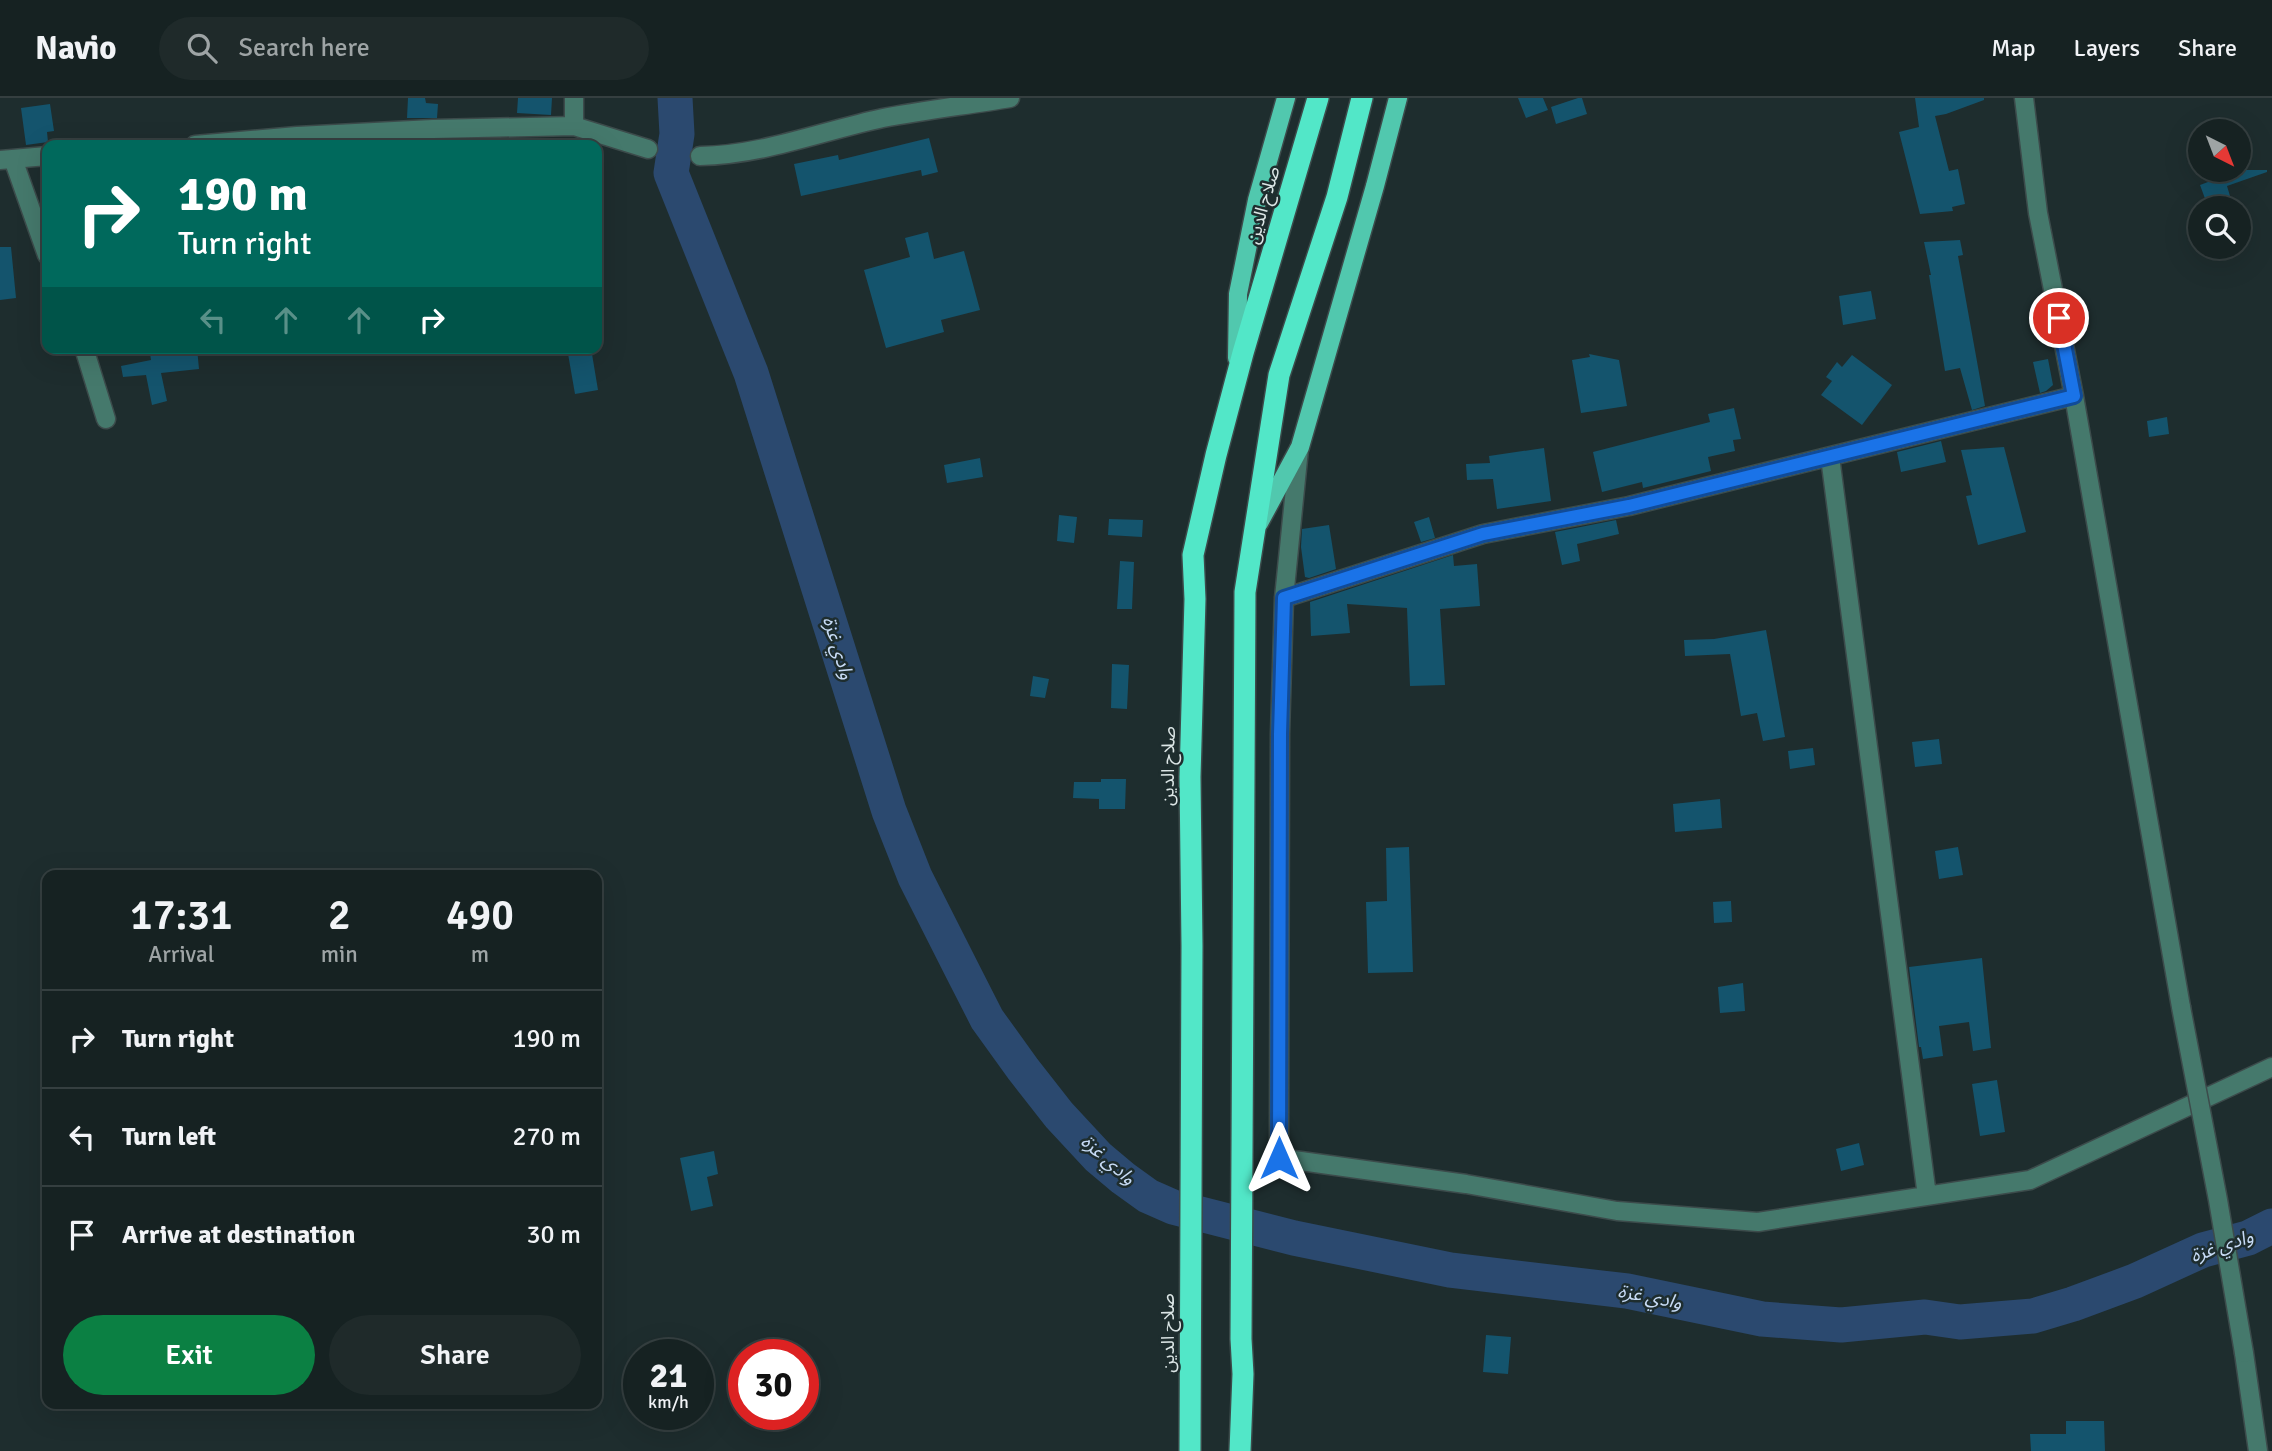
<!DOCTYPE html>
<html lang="en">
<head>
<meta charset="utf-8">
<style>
  body { margin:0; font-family:Signika,"Noto Sans Arabic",sans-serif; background:#1f2a2a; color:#f1f3f6; height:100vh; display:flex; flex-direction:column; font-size:26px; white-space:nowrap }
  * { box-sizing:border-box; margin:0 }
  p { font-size:23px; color:#9ea4a5 }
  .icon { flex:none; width:38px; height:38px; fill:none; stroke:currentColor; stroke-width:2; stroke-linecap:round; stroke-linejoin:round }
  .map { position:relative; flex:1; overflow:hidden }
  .details { position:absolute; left:42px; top:772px; width:560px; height:539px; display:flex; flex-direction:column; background:#162222; border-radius:14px; box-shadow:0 7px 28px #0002,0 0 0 2px #353f40 }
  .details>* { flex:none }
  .hud { position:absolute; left:42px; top:42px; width:560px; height:214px; border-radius:14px; box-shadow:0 7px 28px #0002,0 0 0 2px #353f40; background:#00695c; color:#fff; overflow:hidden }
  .needle { width:46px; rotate:138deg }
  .buttons { position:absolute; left:2188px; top:21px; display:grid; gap:14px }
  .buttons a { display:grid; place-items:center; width:63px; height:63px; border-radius:50%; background:#162222; box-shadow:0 7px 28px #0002,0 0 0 2px #353f40; font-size:35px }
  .speed { position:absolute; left:623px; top:1241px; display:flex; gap:14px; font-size:35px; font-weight:700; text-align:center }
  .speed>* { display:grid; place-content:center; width:91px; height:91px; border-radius:50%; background:#162222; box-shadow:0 7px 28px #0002,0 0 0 2px #353f40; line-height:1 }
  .speed small { font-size:18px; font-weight:400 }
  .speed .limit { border:10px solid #d22; background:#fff; color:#111 }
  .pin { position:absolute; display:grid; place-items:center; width:60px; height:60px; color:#fff; margin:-30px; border:4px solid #fff; border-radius:50%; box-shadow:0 2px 7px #0007 }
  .me { position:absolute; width:77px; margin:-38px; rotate:0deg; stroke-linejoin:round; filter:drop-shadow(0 0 5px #0008) }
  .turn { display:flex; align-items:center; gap:24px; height:147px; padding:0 21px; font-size:32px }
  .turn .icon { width:91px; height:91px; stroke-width:2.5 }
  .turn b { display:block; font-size:49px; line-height:60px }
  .lanes { display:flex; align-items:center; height:66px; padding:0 21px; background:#0003; justify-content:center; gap:35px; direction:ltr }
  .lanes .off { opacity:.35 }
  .eta { display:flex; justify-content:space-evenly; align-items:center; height:119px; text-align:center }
  .eta b { font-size:42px; font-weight:600; line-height:49px }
  .primary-button { display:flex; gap:14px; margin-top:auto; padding:14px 21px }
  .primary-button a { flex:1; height:80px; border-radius:42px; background:#0b8043; color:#fff; font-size:28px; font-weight:600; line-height:80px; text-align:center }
  .primary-button a+a { background:#1f2a2a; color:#f1f3f6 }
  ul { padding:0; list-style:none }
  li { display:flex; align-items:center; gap:21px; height:98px; padding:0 21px; border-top:2px solid #353f40 }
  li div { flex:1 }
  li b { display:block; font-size:26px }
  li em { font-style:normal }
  header { display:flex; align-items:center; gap:42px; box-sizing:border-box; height:98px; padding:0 35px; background:#162222; border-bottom:2px solid #353f40 }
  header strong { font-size:33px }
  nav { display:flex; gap:38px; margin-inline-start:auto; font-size:24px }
  .search { width:490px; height:63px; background:#1f2a2a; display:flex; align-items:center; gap:18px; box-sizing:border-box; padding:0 24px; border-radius:38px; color:#9ea4a5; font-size:26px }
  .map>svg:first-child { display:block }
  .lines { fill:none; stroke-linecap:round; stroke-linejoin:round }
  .river { stroke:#2b496f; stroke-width:35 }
  .building { fill:#14546d }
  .minor-casing { stroke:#3c4b4b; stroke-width:21 }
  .major-casing { stroke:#3c4b4b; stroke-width:21 }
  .highway-casing { stroke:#3c4b4b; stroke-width:24 }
  .minor { stroke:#45796c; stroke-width:18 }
  .major { stroke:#51c8ae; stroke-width:18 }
  .highway { stroke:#52e7c8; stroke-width:21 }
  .minor-bridge-casing { stroke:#3c4b4b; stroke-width:21; stroke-linecap:butt }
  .minor-bridge { stroke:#45796c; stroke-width:18 }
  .route-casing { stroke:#114b97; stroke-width:18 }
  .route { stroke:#1a73e8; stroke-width:12 }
  .labels { text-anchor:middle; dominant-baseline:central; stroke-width:5; stroke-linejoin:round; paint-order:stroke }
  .street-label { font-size:18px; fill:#dce6e6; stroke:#1e2d2e }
  .water-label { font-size:19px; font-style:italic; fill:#c7dbf5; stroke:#1e2d2e }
</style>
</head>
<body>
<header>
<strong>Navio</strong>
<div class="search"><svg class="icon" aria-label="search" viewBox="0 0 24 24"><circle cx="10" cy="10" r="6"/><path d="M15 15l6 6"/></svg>Search here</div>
<nav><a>Map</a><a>Layers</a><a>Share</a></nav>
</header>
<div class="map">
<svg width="2272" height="1353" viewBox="0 0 2272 1353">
  <rect width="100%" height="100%" fill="#1e2d2e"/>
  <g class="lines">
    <path class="river" d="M675,0l2,36 -6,39 80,200 138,438 26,66 46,91 26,51 36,50 36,46 39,42 25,21 25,18 25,11 121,31 156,32 177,21 135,28 79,6 84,-8 35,5 73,-6 40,-12 62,-23 68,-31 45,-12 24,-12"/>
  </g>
  <path class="building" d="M408,0h17l1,5 12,1 -1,14h-30z
    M518,0h34l-1,17 -34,-2z
    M1518,0h25l5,12 -22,8z
    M1578,0h4l5,16 -31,10 -5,-17z
    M1915,0h69v2l-38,14 -11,2 14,55 9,-2 7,35 -13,3 1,4 -33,3 -21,-82 20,-5z
    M50,6l4,27 -7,1 1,10 -22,3 -5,-37z
    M929,40l9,34 -16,4 -1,-6 -120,26 -7,-32 44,-9 1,5z
    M2203,72h64v2l-40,14 3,10 -23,8 -7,-19 8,-3z
    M928,134l6,27 30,-8 16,59 -39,10 3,12 -58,16 -22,-78 46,-13 -5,-19z
    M1960,142l3,15 -5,1 27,150 -13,4 -12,-42 -15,3 -16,-96h2l-7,-33z
    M0,149h11l5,51 -16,2z
    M1871,193l5,28 -33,6 -4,-29z
    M197,250l2,21 -38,4 6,28 -15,4 -6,-30 -23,2 -2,-11 30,-6 -1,-7z
    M567,250h24l7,42 -23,4z
    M1589,256l30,6 8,46 -46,7 -9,-53 18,-3z
    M1852,257l40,30 -30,40 -41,-30 11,-14 -6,-4 11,-15 5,5z
    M2048,261l5,26 -7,6 -6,2 -7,-31z
    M1734,310l7,31 -8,1 2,11 -27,6 3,14 -68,17 -1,-6 -40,10 -9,-40 117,-30 -2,-8z
    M2167,319l2,17 -20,3 -2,-16z
    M1941,343l5,21 -45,10 -4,-20z
    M2004,349l22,85 -48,13 -12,-49 6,-1 -11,-45z
    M1544,350l7,53 -54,8 -4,-30 -26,1 -1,-16 24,-1 -1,-7z
    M980,360l3,19 -36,6 -3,-18z
    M1059,417l18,2 -3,26 -17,-2z
    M1429,419l6,21 -14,4 -7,-20z
    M1109,421l34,1 -1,17 -34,-2z
    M1616,422l3,14 -42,10 3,17 -18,4 -7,-33z
    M1329,427l7,44 -27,9 -4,-1 -4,-30 1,-18z
    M1453,457l1,11 23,-2 3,42 -40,3 5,76 -35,1 -3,-78 -60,-4 3,29 -39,3 -1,-34z
    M1120,463l14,1 -2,47h-15z
    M1766,532l19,107 -22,4 -6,-28 -16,3 -11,-62 -45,2 -1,-16 30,-1z
    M1112,566l17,1 -2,44 -16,-1z
    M1033,578l16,3 -4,19 -15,-2z
    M1939,641l3,25 -27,3 -3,-25z
    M1813,650l2,17 -25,4 -2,-18z
    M1101,681h25l-1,30h-26v-10l-26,-1 1,-16h27z
    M1720,701l2,29 -47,4 -2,-28z
    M1409,749l4,125 -45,1 -2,-71 21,-1 -1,-53z
    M1958,749l5,28 -24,4 -4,-28z
    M1731,803l1,21 -18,1 -1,-21z
    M1982,860l9,90 -18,3 -4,-29 -30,4 4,30 -20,3 -2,-12h-2l-10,-80z
    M1743,885l2,28 -25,2 -2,-26z
    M1997,982l8,52 -25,4 -8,-52z
    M1859,1045l5,22 -23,6 -5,-22z
    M714,1053l4,23 -11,3 6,29 -22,5 -11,-53z
    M1486,1237l25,2 -3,37 -25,-2z
    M2066,1323h38l1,30h-74l-1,-17h36z"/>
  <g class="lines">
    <defs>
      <path id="minor" d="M574,0v28l74,23
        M2024,0l14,115 36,183 107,611
        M195,47l102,-9 136,-7 141,-3
        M700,58c63,-1 122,-25 183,-38 42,-8 85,-13 127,-20
        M13,61l34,96
        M0,62l47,-4
        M84,250l22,71
        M1299,351l-15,149 -4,136 -1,424 187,26 151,27 141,11 272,-42 242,-113
        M1830,359l97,739
        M1284,500l199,-64 146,-28 445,-110
        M2244,1255l14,98"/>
      <path id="major" d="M1237,260l1,-64 19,-94 29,-102
        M1259,425l41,-76 75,-261 23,-88"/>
      <path id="highway" d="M1190,1353l2,-505 -2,-169 5,-178 -2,-44 23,-100 27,-102 75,-255
        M1240,1353l3,-77 -2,-35 4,-747 34,-217 58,-178 25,-99"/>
    </defs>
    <use href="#minor" class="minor-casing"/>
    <use href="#major" class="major-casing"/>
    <use href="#highway" class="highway-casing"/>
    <use href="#minor" class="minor"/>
    <use href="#major" class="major"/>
    <use href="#highway" class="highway"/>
    <defs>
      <path id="minor-bridge" d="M2181,909l37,193 26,153"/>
    </defs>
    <use href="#minor-bridge" class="minor-bridge-casing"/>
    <use href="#minor-bridge" class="minor-bridge"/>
  </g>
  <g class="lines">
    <defs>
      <path id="route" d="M1279,1060l1,-424 4,-136 199,-64 146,-28 445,-110 -15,-78"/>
    </defs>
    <use href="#route" class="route-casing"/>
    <use href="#route" class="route"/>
  </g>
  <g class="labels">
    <g class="street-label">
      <text transform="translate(1263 107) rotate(-74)">صلاح الدين</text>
      <text transform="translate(1168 668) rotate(-89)">صلاح الدين</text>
      <text transform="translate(1168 1235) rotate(-90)">صلاح الدين</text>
    </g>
    <g class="water-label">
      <text transform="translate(838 550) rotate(73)">وادي غزة</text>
      <text transform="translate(1108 1062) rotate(41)">وادي غزة</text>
      <text transform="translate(2222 1148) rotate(-19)">وادي غزة</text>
      <text transform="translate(1650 1199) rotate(11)">وادي غزة</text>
    </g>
  </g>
</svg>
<div class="buttons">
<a><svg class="needle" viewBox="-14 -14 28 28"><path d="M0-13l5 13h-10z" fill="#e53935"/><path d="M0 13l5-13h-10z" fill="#9ea4a5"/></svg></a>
<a><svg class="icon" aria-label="search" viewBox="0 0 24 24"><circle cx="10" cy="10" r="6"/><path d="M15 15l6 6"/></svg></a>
</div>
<div class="speed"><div>21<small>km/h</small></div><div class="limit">30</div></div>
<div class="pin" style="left:2059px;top:220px;background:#d93025"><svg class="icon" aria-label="arrive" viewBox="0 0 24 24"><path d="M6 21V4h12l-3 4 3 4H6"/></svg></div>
<svg class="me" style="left:1279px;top:1060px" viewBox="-20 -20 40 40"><path d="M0-17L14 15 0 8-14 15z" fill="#1a73e8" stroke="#fff" stroke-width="4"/></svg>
<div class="hud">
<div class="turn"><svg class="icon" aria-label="right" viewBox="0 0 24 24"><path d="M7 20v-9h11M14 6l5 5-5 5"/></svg><div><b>190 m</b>Turn right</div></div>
<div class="lanes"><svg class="icon off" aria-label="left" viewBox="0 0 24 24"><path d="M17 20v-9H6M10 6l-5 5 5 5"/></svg><svg class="icon off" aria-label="ahead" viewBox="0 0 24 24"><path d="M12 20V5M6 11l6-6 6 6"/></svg><svg class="icon off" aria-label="ahead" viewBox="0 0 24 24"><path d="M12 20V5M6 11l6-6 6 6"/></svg><svg class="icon" aria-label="right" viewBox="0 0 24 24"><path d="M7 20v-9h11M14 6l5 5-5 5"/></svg></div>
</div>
<section class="details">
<div class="eta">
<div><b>17:31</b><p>Arrival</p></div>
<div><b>2</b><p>min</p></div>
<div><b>490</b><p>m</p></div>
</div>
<ul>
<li><svg class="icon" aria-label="right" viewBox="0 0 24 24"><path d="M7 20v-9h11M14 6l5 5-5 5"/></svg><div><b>Turn right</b></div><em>190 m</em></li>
<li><svg class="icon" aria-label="left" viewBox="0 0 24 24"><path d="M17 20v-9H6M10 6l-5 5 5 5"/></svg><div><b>Turn left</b></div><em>270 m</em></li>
<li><svg class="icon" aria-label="arrive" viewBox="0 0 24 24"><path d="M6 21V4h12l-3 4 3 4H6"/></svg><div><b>Arrive at destination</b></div><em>30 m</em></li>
</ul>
<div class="primary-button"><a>Exit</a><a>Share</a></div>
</section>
</div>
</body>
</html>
